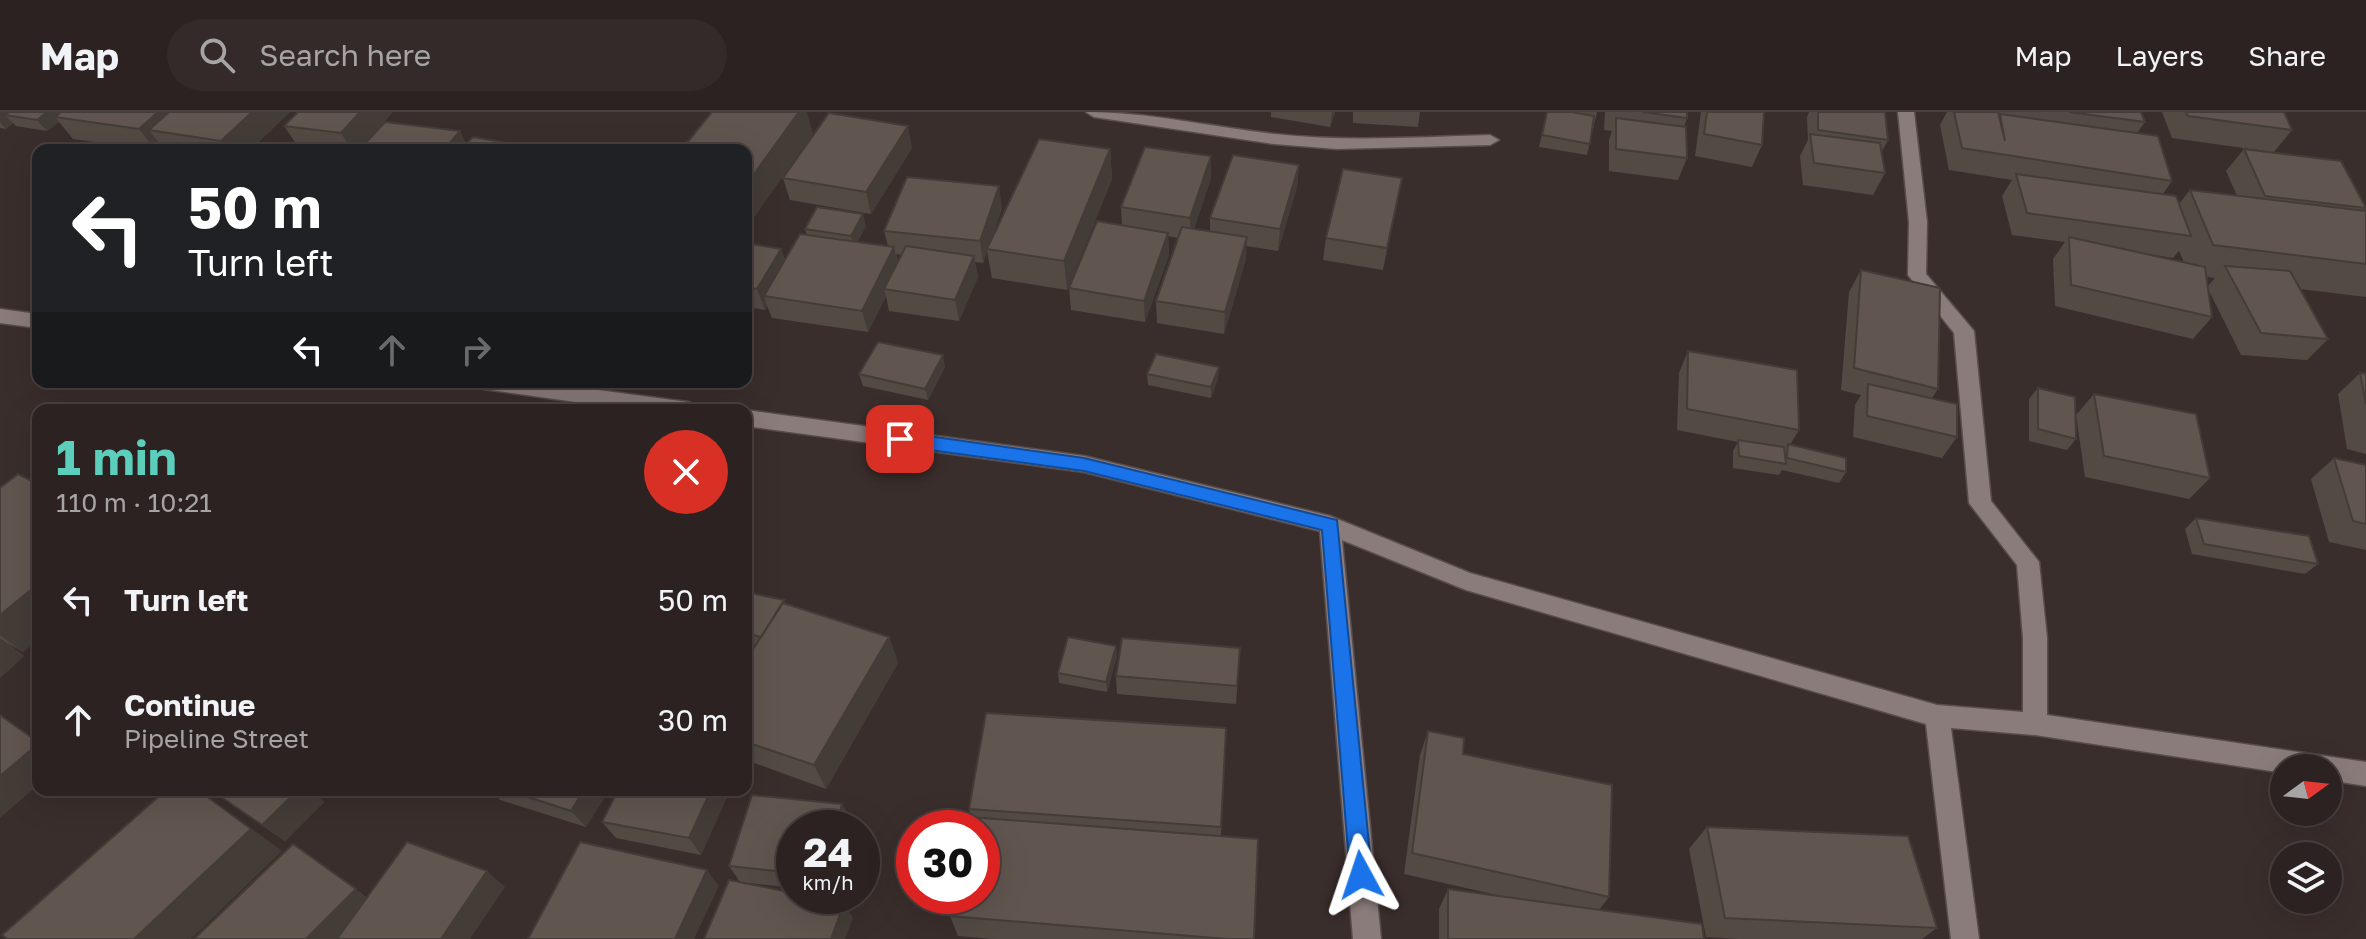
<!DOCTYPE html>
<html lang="en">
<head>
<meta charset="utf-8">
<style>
  body { margin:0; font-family:"Golos Text",sans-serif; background:#342a2a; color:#f1f3f6; height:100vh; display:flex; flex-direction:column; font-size:30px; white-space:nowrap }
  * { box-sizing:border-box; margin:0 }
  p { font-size:26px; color:#a6a4a5 }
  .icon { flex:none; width:44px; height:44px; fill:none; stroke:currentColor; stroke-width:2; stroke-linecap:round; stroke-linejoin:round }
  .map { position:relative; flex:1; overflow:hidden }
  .side { position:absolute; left:32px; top:292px; width:720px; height:392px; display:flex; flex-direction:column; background:#2c2221; border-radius:16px; box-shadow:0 8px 32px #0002,0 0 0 2px #483f3f }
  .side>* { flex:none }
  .guide { position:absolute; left:32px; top:32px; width:720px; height:244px; border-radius:16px; box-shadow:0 8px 32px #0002,0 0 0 2px #483f3f; background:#202124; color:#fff; overflow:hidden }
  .needle { width:52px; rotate:75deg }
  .tools { position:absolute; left:2270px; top:642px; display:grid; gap:16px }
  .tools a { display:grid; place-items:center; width:72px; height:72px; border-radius:50%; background:#2c2221; box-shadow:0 8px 32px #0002,0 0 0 2px #483f3f; font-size:40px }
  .speed { position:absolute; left:776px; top:698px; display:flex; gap:16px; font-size:40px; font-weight:700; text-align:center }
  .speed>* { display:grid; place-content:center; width:104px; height:104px; border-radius:50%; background:#2c2221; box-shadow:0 8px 32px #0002,0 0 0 2px #483f3f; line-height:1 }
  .speed small { font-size:20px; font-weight:400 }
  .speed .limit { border:12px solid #d22; background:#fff; color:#111 }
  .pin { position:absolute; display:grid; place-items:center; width:68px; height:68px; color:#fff; margin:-34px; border-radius:16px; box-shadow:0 4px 12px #0006 }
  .me { position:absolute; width:88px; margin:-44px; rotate:355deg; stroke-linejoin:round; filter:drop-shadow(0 0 6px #0008) }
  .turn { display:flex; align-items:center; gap:28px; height:168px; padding:0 24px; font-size:36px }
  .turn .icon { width:104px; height:104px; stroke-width:2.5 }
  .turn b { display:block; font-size:56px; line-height:68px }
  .lanes { display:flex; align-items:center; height:76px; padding:0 24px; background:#0003; justify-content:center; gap:40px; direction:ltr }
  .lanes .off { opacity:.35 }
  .round { display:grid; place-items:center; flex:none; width:84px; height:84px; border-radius:42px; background:#342a2a }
  .headline { display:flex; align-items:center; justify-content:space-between; height:136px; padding:0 24px }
  h1 { font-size:48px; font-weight:700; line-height:60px; color:#5bcebc }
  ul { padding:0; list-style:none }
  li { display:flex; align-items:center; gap:24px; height:120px; padding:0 24px }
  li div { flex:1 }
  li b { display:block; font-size:30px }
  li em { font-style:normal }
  header { display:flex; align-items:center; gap:48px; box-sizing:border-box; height:112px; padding:0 40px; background:#2c2221; border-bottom:2px solid #483f3f }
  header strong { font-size:38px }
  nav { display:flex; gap:44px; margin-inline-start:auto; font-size:28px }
  .search { width:560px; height:72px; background:#342a2a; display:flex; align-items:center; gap:20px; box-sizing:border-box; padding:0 28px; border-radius:44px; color:#a6a4a5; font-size:30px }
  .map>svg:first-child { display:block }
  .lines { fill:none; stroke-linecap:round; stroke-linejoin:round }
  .minor-casing { stroke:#584d4c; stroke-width:3 }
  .minor { fill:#8a7c7a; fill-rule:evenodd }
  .wall { fill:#534a44; fill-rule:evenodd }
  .shaded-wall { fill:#443c37 }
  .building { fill:#61564f; stroke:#443c37; stroke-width:2 }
  .route { fill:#1a73e8; stroke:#114b97; stroke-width:2 }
</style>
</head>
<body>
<header>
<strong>Map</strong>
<div class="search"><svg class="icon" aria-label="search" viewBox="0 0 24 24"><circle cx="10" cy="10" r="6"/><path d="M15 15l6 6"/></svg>Search here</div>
<nav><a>Map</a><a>Layers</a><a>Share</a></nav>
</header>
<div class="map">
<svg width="2366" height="827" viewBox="0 0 2366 827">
  <rect width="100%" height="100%" fill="#3a2e2c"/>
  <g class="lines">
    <defs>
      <path id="minor" d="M1086,0c64,0 125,15 189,22 71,8 143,3 215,1l9,5 -9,5 -153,4 -63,-5 -180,-27z
        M1898,0h16l13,110 -1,52 48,57 17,170 48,61 8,76v77l319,47v24l-38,-6v-12h-44v5l-249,-38 -84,-7 28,211h-28l-25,-215 -460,-134 -124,-50 39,399h-28l-33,-408 -236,-59 -338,-46v-16l338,46 246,60 140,57 467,132 86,7v-74l-6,-73 -48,-62 -15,-170 -46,-58 1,-53z
        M0,197l38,5v14l-38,-5z
        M474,270h64l150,20 7,3 3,5h-65l-149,-21 -7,-2z"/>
    </defs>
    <use href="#minor" class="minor-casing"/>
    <use href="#minor" class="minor"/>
  </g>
  <path class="wall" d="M0,0h290l-40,38h-86l-3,-4 -4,4h-6l-78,-11 -14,-17 -12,9 -31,-5 -3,-3 -7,6 -6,-1z
    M298,0l71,27 91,-8 6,13 80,6h-231l-16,-2 -15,-22z
    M1271,0h64l-5,15 -59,-10z
    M1353,0h67l-2,15 -65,-4z
    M1543,0h54l-10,43 -48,-8 8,-35z
    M1605,0h82v6l-3,9 3,31 -9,22 -69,-9v-31l3,-9 -8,-1z
    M1701,0h63l-2,33 -10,22 -57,-11z
    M1809,0h76l3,28 -7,13 4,20 -12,22 -70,-10 -3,-29 8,-16 -1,-23z
    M1947,0h194l4,10 -8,11 35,48 -9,13 16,10 11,-14 47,6 -11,-25 18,-22 28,3 -100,-14 -10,-26h122l8,18 -18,22 92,56 -2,3h2v86l-66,-8 28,50 -21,21 -66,-5 -32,-64 3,26 -19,22 -138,-33 -2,-47 12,-17 -53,-7 -10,-39 10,-16 -63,-10 -9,-45zM2179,139l5,11 -42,-9 31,5zM2207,165l8,1 -7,8z
    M912,36l-41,66 -81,-14 -7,-22z
    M1110,37l2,30 -45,111 -75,-12 -5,-27 -4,12 -8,-1 3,15 -19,44 -70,-10 -3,-15 -18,36 -96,-14 -5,-12 -2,4 -19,-3v-64l35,6 4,11 22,-25 -2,-6 61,-3 -9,16 31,4 -4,-15 118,-23 -11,32zM896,142l5,1 -3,7z
    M1299,53l-2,22 -19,64 -32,-5v13l-22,75 -67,-11 -1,-22 22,-63 -10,-2 1,19 -24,67 -74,-12 -2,-22 53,-63 -1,-18 90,-29 -17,51 16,3v-14z
    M1402,66l-19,92 -60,-10 3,-22z
    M1861,158l77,119 -6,9 25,39 -15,21 -89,-21 2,-32 6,-10 -20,-5 8,-98z
    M1688,239l111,79 -9,15 56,27 -7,11 -57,-13 -3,5 -46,-7v-17l5,-9 -61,-12 2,-57z
    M945,255l-17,33 -65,-14 -4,-12z
    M2360,261l6,1v80l-19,-5 -9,-55z
    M1147,262l71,4 -7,20 -63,-13z
    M2038,276l38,51 -9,11 -38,-9v-42z
    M2094,282l116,84 -21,21 -104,-22 -9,-62z
    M2334,346l32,7v85l-37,-8 -18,-63z
    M38,372v155l-15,13 -17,-10 18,14 -24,22v-190z
    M2196,406l122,46 -13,10 -113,-20 -7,-25z
    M746,480l38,8 1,4 104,33 9,26 -72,126 -80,-29v-111l6,2 4,-6 -10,-3z
    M1116,534l1,10 -10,36 -48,-9 -1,-10z
    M1240,536l-4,56 -119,-10 -1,-18z
    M1226,616l-5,108 33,103h-261l-35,-3 -8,-20 21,-99 -2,-8z
    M1428,619l35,23 146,143 -10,13 105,29h-265v-30l9,-20 53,7 -97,-22 16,-119z
    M210,678h100l14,12 -39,39z
    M491,678h118l-23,37 -86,-27z
    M618,678h112l-29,65 -85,-17 -14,-16z
    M752,683l90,9 9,16 -2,8h-55v60l-54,-6 -11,-16z
    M1707,715l230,101 -15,11h-183l-33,-2 -17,-88z"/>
  <path class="shaded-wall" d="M0,0h27l-22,3 8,8 -7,6 -6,-7z
    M47,0h25l-17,5 4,5 -12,9 -10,-11z
    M158,0h26l-35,18 12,16 -5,4 -17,-21z
    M252,0h38l-40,38h-23l-6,-9z
    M360,0h33l-34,38h-7l-11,-17z
    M799,0h8l6,22 -67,95v-44z
    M1332,0h3l-5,15z
    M908,14l4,22 -41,66 -5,-22z
    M460,19l9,19h-25z
    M1110,37l2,30 -45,111 -3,-29z
    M1211,44v22l-21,62v-22z
    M1299,53l-2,22 -19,64 2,-22z
    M1402,66l-4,22 -15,70 4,-22z
    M999,74l3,22 -19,55 -3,-22z
    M863,102l3,12 -12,21 -3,-11z
    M1168,121l1,22 -24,67 -1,-21z
    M1247,125l-1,22 -22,75 1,-22z
    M894,135l5,22 -15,20 2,7 -18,36 -6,-21z
    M781,137l7,22 -24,25 3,10 -2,4 -8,-21z
    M974,144l4,21 -19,44 -4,-21z
    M943,243l2,12 -17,33 -3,-11z
    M1219,255l-1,11 -7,20v-11z
    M38,472v55l-15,13 -23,-17v-20z
    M889,525l9,26 -72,126 -12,-24z
    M0,526l24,18 -24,22z
    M1116,534l1,10 -10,36 -1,-10z
    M38,632v41l-38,33v-42z
    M176,678h26l-1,2 81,59 -91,88h-57z
    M298,678h12l14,12 -39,39 -23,-16z
    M584,678h25l-23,37 -15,-16z
    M711,678h19l-29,65 -12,-17z
    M842,692l9,16 -2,8h-13z
    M707,758l12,16 -25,53h-19z
    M487,759l18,16 -35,52h-29z
    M356,777l20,15 -33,35h-37z
    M844,791l9,15 -8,21h-14z"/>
  <path class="building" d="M9,0h38l-10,8 -32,-5z
    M61,0h97l-19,17 -84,-12z
    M169,0h83l-31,29 -72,-11z
    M298,0h62l-19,21 -57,-7z
    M712,0h87l-53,73v-35h-65z
    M1547,0h25l22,4 -4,28 -48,-9z
    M1642,0h45v6z
    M1707,0h57l-2,33 -58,-11z
    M1818,0h67l3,28 -70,-10z
    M1954,0h44l7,29 -5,-27 158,22 14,45 -210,-33z
    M2069,0h72l4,10z
    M2186,0h98l8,18 -104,-14z
    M829,1l79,13 -42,66 -83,-14z
    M1616,6l70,9 1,31 -71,-9z
    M385,10l75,9 -16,19h-85z
    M1810,22l70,9 5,30 -71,-10z
    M473,25l73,13h-86z
    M1039,27l71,10 -46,112 -77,-12z
    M1145,35l66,9 -21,62 -69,-11z
    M2244,37l97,12 25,47 -101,-12z
    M1233,43l66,10 -19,64 -70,-11z
    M1343,57l59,9 -15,70 -61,-10z
    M2016,62l160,22 15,40 -164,-23z
    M907,65l92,9 -19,55 -96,-10z
    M2190,78l176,21v53l-153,-19z
    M817,95l46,7 -12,22 -46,-7z
    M1097,109l71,12 -24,68 -75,-13z
    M1182,115l65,10 -22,75 -69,-11z
    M800,122l94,13 -32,64 -98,-15z
    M2069,125l136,30 7,50 -141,-32z
    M746,131l35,6 -24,40 -11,-2z
    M906,134l68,10 -19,44 -71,-11z
    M2225,154l65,5 38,68 -67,-6z
    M1861,158l79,18 -2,101 -84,-21z
    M878,230l65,13 -18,34 -66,-15z
    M1688,239l109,19 2,60 -112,-21z
    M1156,242l63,13 -8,20 -64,-13z
    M2360,261l6,1v30z
    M1868,272l89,20v33l-90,-21z
    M2038,276l37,9 1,42 -38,-10z
    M2094,282l102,20 14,64 -106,-22z
    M1738,328l46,7 2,17 -47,-8z
    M1788,332l58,14v14l-59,-14z
    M2334,346l32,7v59l-13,-3z
    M18,362l20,10v100l-38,31v-127z
    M2196,406l113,18 9,28 -114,-20z
    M746,480l38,8 -23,37 -15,-4z
    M783,491l106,34 -75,128 -68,-23v-82z
    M1068,525l48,9 -10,36 -48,-9z
    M1122,526l118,10 -3,38 -121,-10z
    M746,537l6,2 -6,9z
    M986,601l240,15 -5,99 -252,-18z
    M0,603l38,27v2l-38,32z
    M1428,619l36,7 -1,16 149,31 -3,112 -197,-44z
    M166,678h32l53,39 -117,110h-127l-5,-4z
    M211,678h87l-36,35z
    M506,678h78l-13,21z
    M618,678h93l-22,48 -87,-16z
    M752,683l90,9 -6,24h-42v45l-65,-7z
    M969,705l289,22 -4,100h-27l-277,-23 4,-20h28v-68h-15z
    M1707,715l201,9 29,92 -212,-10z
    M407,730l80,29 -46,68h-104z
    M580,730l127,28 -32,69h-147z
    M293,732l63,45 -50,50h-112z
    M729,768l65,13v3h14l36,7 -13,36h-127z
    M1448,777l254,35 2,15h-256z"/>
  <path class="route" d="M900,320l184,26 253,62 35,355 -3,8 -8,3 -8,-3 -3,-8 -28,-345 -238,-59 -184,-25 -9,-7z"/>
</svg>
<div class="tools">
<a><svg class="needle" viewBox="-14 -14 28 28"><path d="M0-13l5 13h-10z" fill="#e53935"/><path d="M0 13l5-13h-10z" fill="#a6a4a5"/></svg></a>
<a><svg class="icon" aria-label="layers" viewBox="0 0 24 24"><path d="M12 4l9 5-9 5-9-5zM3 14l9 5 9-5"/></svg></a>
</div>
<div class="speed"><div>24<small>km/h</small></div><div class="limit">30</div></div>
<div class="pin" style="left:900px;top:327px;background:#d93025"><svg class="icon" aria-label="arrive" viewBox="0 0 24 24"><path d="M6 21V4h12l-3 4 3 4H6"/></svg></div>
<svg class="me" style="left:1361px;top:763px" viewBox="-20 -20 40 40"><path d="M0-17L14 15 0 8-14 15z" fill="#1a73e8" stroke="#fff" stroke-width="4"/></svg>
<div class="guide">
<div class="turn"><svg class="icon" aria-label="left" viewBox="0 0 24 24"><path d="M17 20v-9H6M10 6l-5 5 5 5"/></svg><div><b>50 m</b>Turn left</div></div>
<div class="lanes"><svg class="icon" aria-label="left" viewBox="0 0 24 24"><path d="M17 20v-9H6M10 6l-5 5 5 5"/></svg><svg class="icon off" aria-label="ahead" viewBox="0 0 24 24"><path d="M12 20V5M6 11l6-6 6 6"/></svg><svg class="icon off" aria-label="right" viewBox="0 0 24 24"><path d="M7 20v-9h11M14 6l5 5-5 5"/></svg></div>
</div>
<section class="side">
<div class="headline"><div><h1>1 min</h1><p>110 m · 10:21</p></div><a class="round" style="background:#d93025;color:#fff"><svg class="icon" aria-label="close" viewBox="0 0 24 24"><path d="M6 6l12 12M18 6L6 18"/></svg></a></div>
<ul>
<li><svg class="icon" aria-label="left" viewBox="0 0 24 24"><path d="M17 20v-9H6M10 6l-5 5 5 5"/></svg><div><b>Turn left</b></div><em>50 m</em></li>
<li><svg class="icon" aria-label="ahead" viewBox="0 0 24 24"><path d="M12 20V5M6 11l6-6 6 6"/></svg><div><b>Continue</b><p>Pipeline Street</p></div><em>30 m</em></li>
</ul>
</section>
</div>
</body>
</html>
